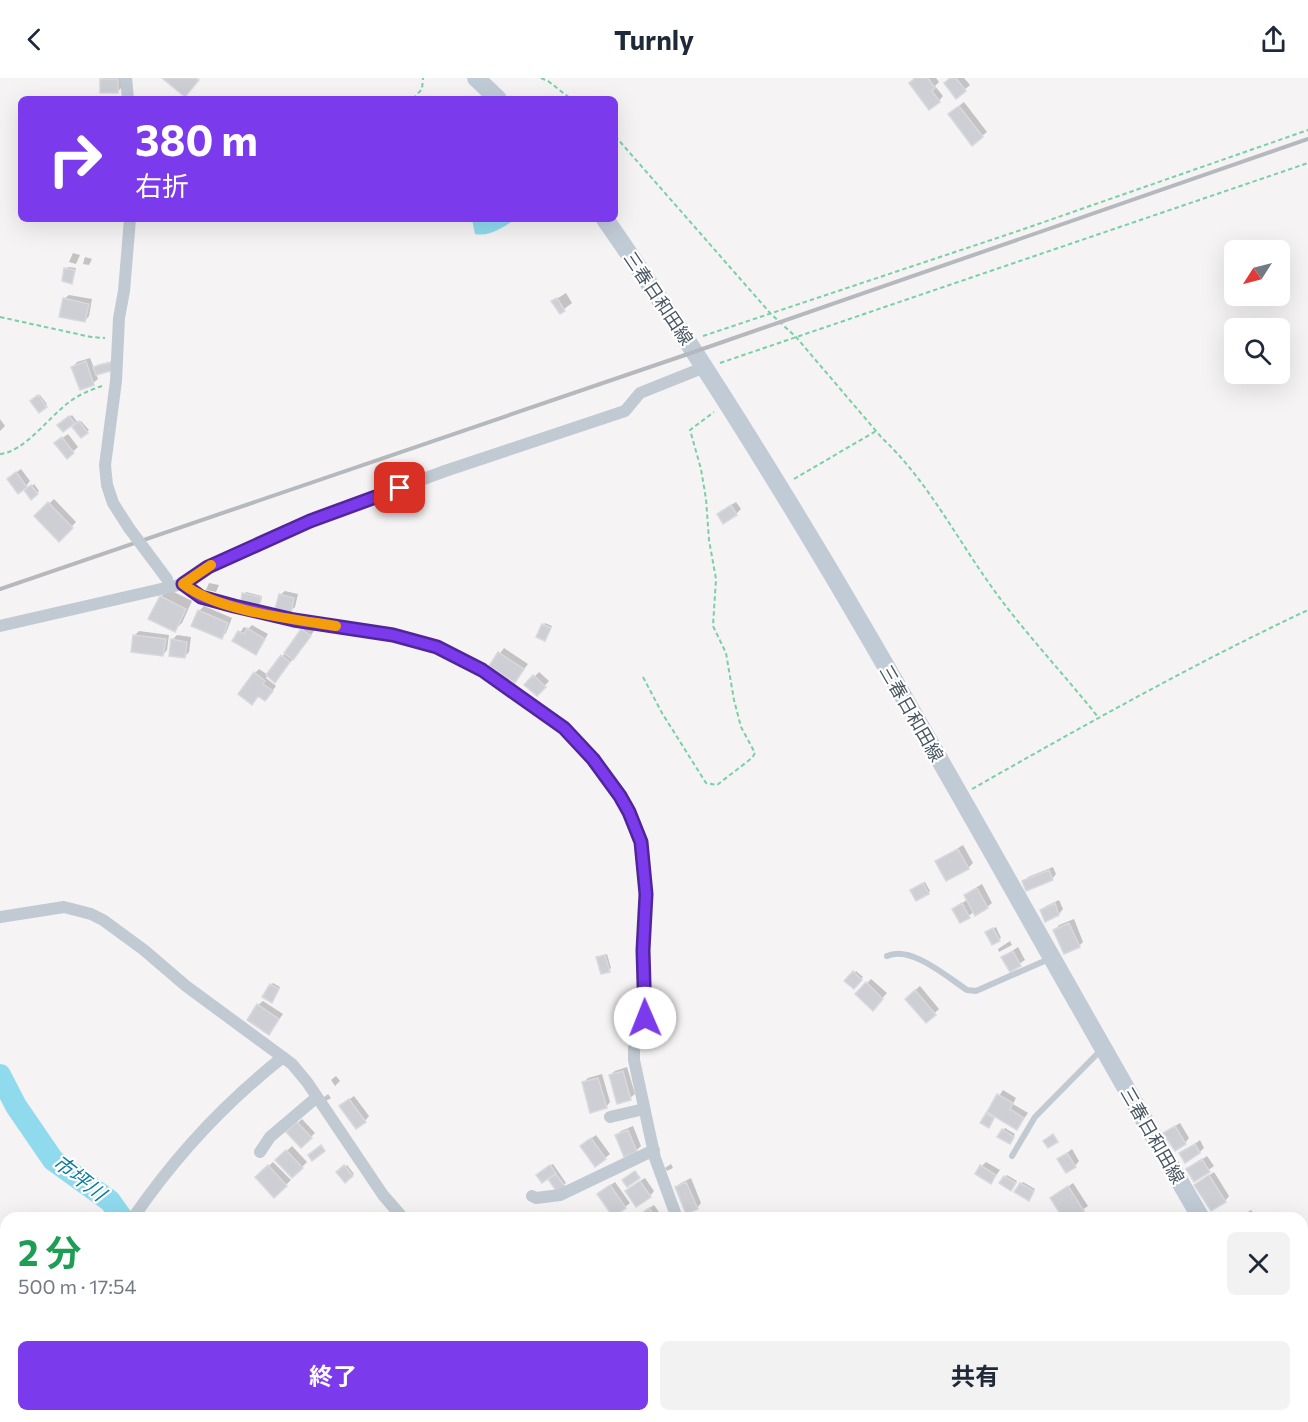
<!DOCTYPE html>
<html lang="ja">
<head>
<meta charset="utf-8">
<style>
  body { margin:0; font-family:Commissioner,"Noto Sans JP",sans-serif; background:#f2f2f3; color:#1f2937; height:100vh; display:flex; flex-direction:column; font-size:22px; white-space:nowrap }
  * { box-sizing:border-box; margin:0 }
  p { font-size:20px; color:#747a83 }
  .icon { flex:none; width:33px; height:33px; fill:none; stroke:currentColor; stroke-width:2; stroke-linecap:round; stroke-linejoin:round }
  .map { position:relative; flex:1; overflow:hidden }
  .drawer { position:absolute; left:0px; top:1134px; width:1308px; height:210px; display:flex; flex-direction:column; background:#fff; border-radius:18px 18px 0 0; box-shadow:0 6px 24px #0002 }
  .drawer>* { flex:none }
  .banner { position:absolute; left:18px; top:18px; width:600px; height:126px; border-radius:9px; box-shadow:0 6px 24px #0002; background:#7c3aed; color:#fff; overflow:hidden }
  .needle { width:39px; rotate:234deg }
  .controls { position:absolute; left:1224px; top:162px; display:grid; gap:12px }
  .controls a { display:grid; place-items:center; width:66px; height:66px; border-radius:9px; background:#fff; box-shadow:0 6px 24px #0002; font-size:30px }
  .pin { position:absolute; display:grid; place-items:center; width:51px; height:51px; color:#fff; margin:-26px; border-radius:12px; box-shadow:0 3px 9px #0006 }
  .me { position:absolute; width:66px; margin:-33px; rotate:359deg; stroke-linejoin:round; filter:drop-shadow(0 0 4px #0008) }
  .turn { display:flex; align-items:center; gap:21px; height:126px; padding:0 18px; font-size:27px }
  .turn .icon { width:78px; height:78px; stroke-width:2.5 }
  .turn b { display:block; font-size:42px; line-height:51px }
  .round { display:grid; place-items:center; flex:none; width:63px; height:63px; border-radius:9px; background:#f2f2f3 }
  .head { display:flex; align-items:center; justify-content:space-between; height:102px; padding:0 18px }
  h1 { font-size:36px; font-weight:700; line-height:45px; color:#1e9e55 }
  .cta { display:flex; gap:12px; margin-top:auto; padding:12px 18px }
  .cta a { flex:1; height:69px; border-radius:9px; background:#7c3aed; color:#fff; font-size:24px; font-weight:700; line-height:69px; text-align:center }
  .cta a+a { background:#f2f2f3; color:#1f2937 }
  header { display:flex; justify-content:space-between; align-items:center; height:78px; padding:0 18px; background:#fff; font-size:27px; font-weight:700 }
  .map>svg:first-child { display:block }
  .water { fill:#90daee }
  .shadow { fill:#0003 }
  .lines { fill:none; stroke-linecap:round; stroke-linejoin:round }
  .river { stroke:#90daee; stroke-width:22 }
  .building { fill:#cdcfd5; stroke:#d7d9de; stroke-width:1.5 }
  .path { stroke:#7ad0a6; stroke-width:2; stroke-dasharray:4.5 3; stroke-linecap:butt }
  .lane { stroke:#c1cad2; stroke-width:6 }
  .street { stroke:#c1cad2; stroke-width:12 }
  .secondary { stroke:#c1cbd6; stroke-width:18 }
  .rail { stroke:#b5b8bd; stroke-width:4 }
  .street-bridge { stroke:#c1cad2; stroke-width:12 }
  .route-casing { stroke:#51269a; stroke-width:15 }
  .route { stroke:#7c3aed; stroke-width:10 }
  .slow { stroke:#f59e0b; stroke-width:10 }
  .labels { text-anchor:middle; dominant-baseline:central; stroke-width:4.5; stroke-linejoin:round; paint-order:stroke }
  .street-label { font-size:18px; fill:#4a5661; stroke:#fff }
  .water-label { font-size:20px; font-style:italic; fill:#0c7c9b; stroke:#fff }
</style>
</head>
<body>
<header><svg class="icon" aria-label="back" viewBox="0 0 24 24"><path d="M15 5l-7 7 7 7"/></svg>Turnly<svg class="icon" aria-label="share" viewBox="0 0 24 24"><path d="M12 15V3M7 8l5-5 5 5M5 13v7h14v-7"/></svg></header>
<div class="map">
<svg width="1308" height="1344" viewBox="0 0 1308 1344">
  <rect width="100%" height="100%" fill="#f5f3f3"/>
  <path class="water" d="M472,141h44c-13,8 -25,18 -41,15z"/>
  <path class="shadow" d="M103,0h19v9l-5,5 -16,-12z
    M916,0h20l3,4 -4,4 8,10 -4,5z
    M951,0h13l6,7 -13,11z
    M964,24l23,30 -5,4 -28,-26z
    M73,175l7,2 -4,9 -7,-2z
    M85,179l7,2 -3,6 -6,-1z
    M68,189l8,1 -4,14 -6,-13z
    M566,215l6,10 -12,9 -5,-12z
    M69,217l23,4 -3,17 -4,5 -21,-22z
    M90,280l4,10 3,-3 16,-4 -17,13 2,5 -5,4 -20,-16 4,-5z
    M40,317l7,9 -8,7 -7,-9z
    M72,337l6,8 3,-2 8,9 -7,6 -10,-12 -13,1z
    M0,341l5,7 -5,5z
    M68,356l10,13 -11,10 -6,-18z
    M21,391l9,12 -4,5 -13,-11z
    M34,406l5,7 -8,7 -5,-7z
    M54,421l22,23 -17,18 -23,-24z
    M736,424l5,7 -5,5 -13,-4z
    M209,505l10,2 -3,7 -10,-2z
    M168,511l24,12 -10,22 -8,7 -24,-12 11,-21z
    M285,513l13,3 -3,13 -5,4 -10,-16z
    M246,514l16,4 -1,6 -2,2 -15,-10z
    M204,528l28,12 -6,15 -5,4 -22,-26z
    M545,545l7,3 -6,11 -8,-1z
    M252,547l16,9 -12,19 -22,-12 10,-14 4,2z
    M307,547l7,6 -16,22 -23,28 -7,-6 -2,3 10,8 -6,8 -15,-21 4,-4 9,6z
    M139,553l30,4 -2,15 -4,5 -28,-20z
    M177,557l14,2 -2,15 -5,5 -12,-17z
    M504,570l24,16 -13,17 -24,-15z
    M539,594l10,9 -12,13 -11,-9z
    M963,767l10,18 -5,5 -31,-7z
    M1053,789l3,7 -4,5 -28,3 4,-5z
    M925,804l5,9 -2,2 -14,-5z
    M982,806l10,19 -5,4 -13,5 -13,9 -7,-12 14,-10 -3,-4 5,-4z
    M1059,822l4,9 -4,5 -18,-4 5,-4z
    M1074,841l9,23 -4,4 -24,-16 4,-5z
    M996,849l5,11 -8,5 -4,-12z
    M1010,863l2,4 -13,7 -1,-3z
    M1018,869l7,13 -15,10 -7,-13z
    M607,876l4,14 -2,2 -11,-12z
    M856,893l7,6 -9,10 -7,-7z
    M871,901l16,14 -14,16 -16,-15z
    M273,905l7,4 -6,12 -3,-14z
    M920,908l19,23 -13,12 -15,-27z
    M263,923l20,13 -14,19 -11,-28z
    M627,989l8,27 -5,4 -20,-23 5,-4z
    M602,996l8,28 -4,5 -23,-24 5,-5z
    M336,998l4,5 -5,5 -4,-6z
    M1003,1012l13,8 -3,6 15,9 -11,15 -22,-13 -5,9 -3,-10z
    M328,1016l3,4 -5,3 -3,-3z
    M354,1018l15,20 -4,5 -19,-19z
    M302,1041l13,14 -14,13 -13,-14z
    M1180,1045l9,15 -4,5 -15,-14z
    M633,1048l8,20 -4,4 -12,5 -8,-20 4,-4z
    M1005,1050l10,6 -4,7 -8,-11z
    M596,1057l14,19 -5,4 -19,-16z
    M1200,1062l4,8 -4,4 -19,2z
    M292,1068l15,16 -14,14 -16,-16z
    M1072,1071l7,12 -4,5 -16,-7z
    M1207,1078l7,10 -20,14 -6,-11z
    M273,1084l18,18 -17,16 -17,-19z
    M986,1084l14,8 -9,12 -9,-16z
    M553,1086l13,19 -8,7 -10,-13 -8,-4z
    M671,1086l2,4 -6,3 -2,-3z
    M347,1087l7,9 -9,7 -7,-8z
    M1214,1094l15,24 -4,5 -24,-20z
    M1007,1097l10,6 -4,6 -8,-10z
    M645,1100l9,13 -4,5 -19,-9z
    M691,1100l10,25 -4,5 -21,-21 5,-4z
    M615,1104l15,21 -5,4 -21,-17z
    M1023,1104l12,7 -5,8 -9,-13z
    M1073,1105l15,23 -17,12h-6l-13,-20z
    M654,1127l9,13h-26l3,-4z
    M1251,1132l6,8h-19z
    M1302,1250l6,11v11l-6,3z
    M836,1338h7l5,6h-20z
    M858,1338h13l-7,6z"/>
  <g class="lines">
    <path class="river" d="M0,997l16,31 37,54 57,41 12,17
      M270,1338l7,6"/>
  </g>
  <path class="building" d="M162,0h34l3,2 -14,17z
    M915,0h13l7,10 -3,3 8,11 -11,8 -20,-27z
    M950,0h6l10,13 -10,8 -12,-16z
    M100,1h18v14h-18z
    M959,28l24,31 -11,9 -24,-32z
    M64,190l11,2 -3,14 -10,-3z
    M63,220l26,6 -4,18 -26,-5z
    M557,220l8,13 -5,3 -9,-13z
    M86,283l8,24 -14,5 -9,-23z
    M112,284l2,8 -18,5 -3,-8z
    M38,317l9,12 -8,6 -9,-12z
    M69,338l6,7 -12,9 -6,-7z
    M79,343l9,12 -7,5 -9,-11z
    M62,359l12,16 -7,6 -13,-16z
    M16,394l11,15 -9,7 -11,-15z
    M31,407l7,9 -7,6 -7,-10z
    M48,424l25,26 -14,14 -25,-26z
    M731,427l6,10 -14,9 -6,-10z
    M242,515l19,4 -2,9 -18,-4z
    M279,516l15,4 -3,15 -16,-4z
    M160,518l26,13 -11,23 -27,-13z
    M198,532l30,13 -6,16 -31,-13z
    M542,546l9,4 -6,13 -9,-4z
    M247,550l18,11 -9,16 -24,-14 6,-10 6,3z
    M301,551l10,7 -18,24 -9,-7z
    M133,557l33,4 -3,17 -32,-4z
    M171,561l16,3 -2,16 -16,-2z
    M498,574l26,17 -9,14 -26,-17z
    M281,577l9,7 -15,21 -9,-8z
    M254,594l11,9 -2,3 10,7 -8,10 -7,-5 -6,9 -14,-11z
    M533,597l13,12 -9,9 -13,-11z
    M958,771l11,20 -23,12 -11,-20z
    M1049,792l4,10 -27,11 -4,-10z
    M923,805l6,11 -13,7 -6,-11z
    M977,810l11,20 -13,8 -11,-21z
    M962,825l8,15 -10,5 -8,-14z
    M1055,825l4,12 -14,7 -5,-12z
    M1069,845l11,24 -16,7 -11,-24z
    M993,850l7,13 -8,4 -7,-13z
    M1013,873l8,15 -11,6 -9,-15z
    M605,877l5,17 -9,2 -5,-17z
    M853,893l9,9 -8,9 -10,-8z
    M866,904l17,17 -10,12 -18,-17z
    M270,906l9,5 -7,14 -10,-6z
    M915,912l21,25 -10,8 -21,-24z
    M257,926l22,15 -10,16 -22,-15z
    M623,993l8,29 -14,4 -8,-29z
    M598,1000l9,30 -17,5 -8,-31z
    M997,1016l16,9 -3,6 14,9 -7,12 -30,-18z
    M349,1021l17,23 -10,7 -17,-23z
    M986,1035l8,5 -5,10 -9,-5z
    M297,1044l15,16 -11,10 -15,-16z
    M1175,1048l11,18 -11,7 -12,-18z
    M1002,1051l12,8 -4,7 -13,-7z
    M628,1052l9,22 -13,5 -9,-22z
    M1053,1056l5,8 -10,6 -5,-7z
    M591,1060l15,21 -11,8 -15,-21z
    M1195,1066l5,9 -15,10 -6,-10z
    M321,1067l4,6 -13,10 -4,-6z
    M286,1072l17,18 -11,10 -17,-18z
    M1067,1075l9,14 -10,6 -9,-14z
    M1202,1081l8,13 -16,10 -8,-13z
    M268,1087l19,21 -13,12 -19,-21z
    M344,1087l9,11 -8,7 -9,-11z
    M550,1087l6,8 -14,10 -6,-8z
    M980,1087l16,10 -5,9 -16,-10z
    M635,1093l5,7 -13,9 -5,-7z
    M556,1096l9,12 -8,6 -9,-13z
    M1209,1097l17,27 -15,9 -17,-26z
    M1004,1098l12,7 -5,8 -12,-8z
    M640,1103l11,16 -15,10 -11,-16z
    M686,1104l12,27 -12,5 -11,-27z
    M1020,1105l14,8 -5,10 -15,-9z
    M610,1107l16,23 -13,9 -16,-23z
    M1068,1108l16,25 -10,7h-11l-13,-20z
    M649,1130l7,10h-21z
    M1308,1175v23l-6,3v-22z
    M747,1338h26l2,1 -3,5h-17z"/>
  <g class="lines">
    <path class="path" d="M541,0l7,3 23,18
      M356,21l9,-2 16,2
      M413,21l9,-10 1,-11
      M615,58l156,178 25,23 86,101c44,41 74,99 109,148 32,45 72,87 107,131
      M0,239l91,20 14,1
      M703,258l318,-106 287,-100
      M720,285l588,-200
      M0,376c24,-2 48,-36 68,-51 10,-8 22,-13 34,-17
      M794,401l82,-48
      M643,599l19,36 44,70 11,2 35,-27 3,-5 -14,-26 -7,-27 -8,-47 -13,-27 3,-47 -7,-39 -3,-41 -5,-30 -11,-39 24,-18
      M972,711c111,-63 221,-125 336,-179"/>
    <path class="lane" d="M887,878c24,-11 60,21 80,34l9,1 73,-32
      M1012,1078l23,-39 65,-66"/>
    <path class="street" d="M126,0l2,21
      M129,450l-16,-25 -6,-18 -2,-20 11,-84 3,-63 5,-27 6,-72
      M183,506l18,13 33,9 60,14 99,15 44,12 45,23 82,58 12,11 43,57 16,29 8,27 3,42 -3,56 2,68 -11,30v12l21,98 22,60
      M0,548l183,-42 25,-17 102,-46 135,-50 180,-60 15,-18 65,-26
      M0,839l64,-10 27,7 12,6 41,30 42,36 106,78 15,18 76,113 20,23
      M610,1039l34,-8
      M260,1074l10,-15 47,-40
      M532,1118l4,2 24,-3 94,-45
      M133,1140c41,-60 93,-116 150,-161
      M800,1338l5,6
      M899,1338l4,6
      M813,1344l7,-6"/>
    <path class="secondary" d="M476,0l22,21
      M605,141c222,318 400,665 596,999
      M1302,1315l6,9"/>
    <path class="rail" d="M0,511l688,-235 620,-215"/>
    <path class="street-bridge" d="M129,450l38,51"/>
  </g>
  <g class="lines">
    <defs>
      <path id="route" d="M400,410l-90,33 -102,46 -25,17 18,13 33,9 60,14 99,15 44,12 45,23 82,58 29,31 27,37 9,16 12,30 5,52 -3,56 2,68"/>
    </defs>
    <use href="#route" class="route-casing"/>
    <use href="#route" class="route"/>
    <path class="slow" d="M211,487l-28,19c34,27 110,35 153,42"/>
  </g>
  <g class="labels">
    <g class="street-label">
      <text transform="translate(659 220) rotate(56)">三春日和田線</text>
      <text transform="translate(912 635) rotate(60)">三春日和田線</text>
      <text transform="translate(1153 1057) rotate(60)">三春日和田線</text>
    </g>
    <g class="water-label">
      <text transform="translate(80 1099) rotate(38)">市坪川</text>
    </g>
  </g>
</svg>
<div class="controls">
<a><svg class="needle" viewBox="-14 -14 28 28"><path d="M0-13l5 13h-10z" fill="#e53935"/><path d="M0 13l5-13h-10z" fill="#747a83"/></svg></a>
<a><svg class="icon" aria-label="search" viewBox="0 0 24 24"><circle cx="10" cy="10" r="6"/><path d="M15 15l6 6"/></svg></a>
</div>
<div class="pin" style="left:400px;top:410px;background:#d93025"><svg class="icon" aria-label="arrive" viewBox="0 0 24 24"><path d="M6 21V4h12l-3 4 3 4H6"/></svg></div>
<svg class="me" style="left:645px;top:940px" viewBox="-20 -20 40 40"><circle r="19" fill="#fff"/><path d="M0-13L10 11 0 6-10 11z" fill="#7c3aed"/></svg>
<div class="banner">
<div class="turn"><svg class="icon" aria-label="right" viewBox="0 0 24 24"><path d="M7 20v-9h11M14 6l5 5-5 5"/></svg><div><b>380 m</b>右折</div></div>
</div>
<section class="drawer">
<div class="head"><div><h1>2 分</h1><p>500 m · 17:54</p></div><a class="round"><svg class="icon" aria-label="close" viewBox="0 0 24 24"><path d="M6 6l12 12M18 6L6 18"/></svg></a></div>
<div class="cta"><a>終了</a><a>共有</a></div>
</section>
</div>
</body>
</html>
